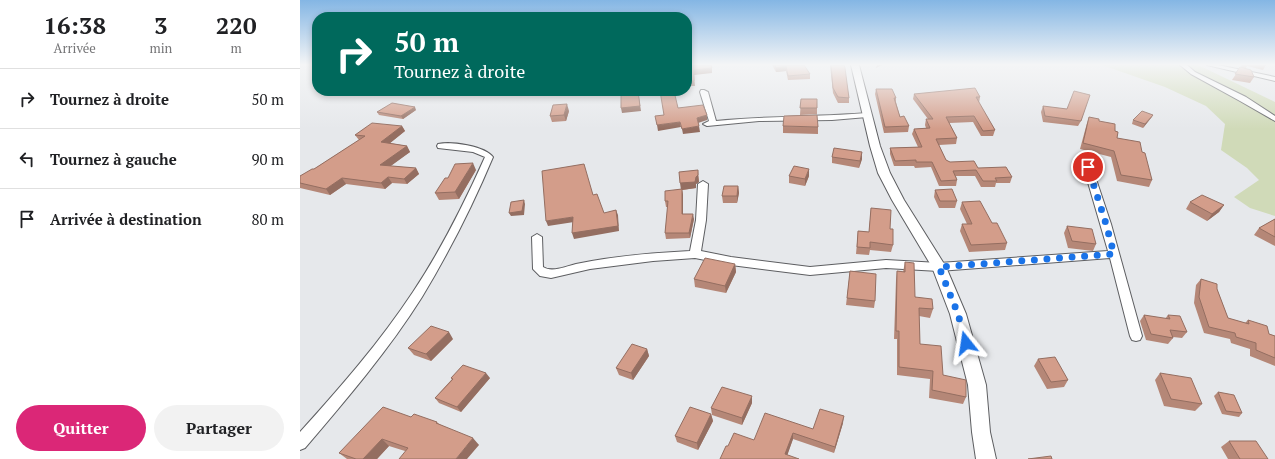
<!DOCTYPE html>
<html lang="fr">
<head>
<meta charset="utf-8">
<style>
  body { margin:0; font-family:"PT Serif",serif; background:#f2f2f2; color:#202124; height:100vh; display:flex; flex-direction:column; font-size:15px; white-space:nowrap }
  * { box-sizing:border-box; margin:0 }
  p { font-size:13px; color:#757577 }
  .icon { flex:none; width:22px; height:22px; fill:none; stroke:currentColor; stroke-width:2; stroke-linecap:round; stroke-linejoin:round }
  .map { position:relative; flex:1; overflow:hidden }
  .sheet { display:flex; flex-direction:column; background:#fff; width:300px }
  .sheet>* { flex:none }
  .guide { position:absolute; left:12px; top:12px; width:380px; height:84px; border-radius:16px; box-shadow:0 2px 6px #0003; background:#00695c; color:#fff; overflow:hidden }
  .pin { position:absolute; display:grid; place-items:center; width:34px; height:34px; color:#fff; margin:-17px; border:2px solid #fff; border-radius:50%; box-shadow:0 1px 4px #0007 }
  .me { position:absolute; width:44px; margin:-22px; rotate:345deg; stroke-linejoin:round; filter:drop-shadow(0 0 3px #0008) }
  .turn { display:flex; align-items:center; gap:14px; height:84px; padding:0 16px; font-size:18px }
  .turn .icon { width:52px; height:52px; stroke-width:2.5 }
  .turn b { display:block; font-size:28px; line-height:34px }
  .eta { display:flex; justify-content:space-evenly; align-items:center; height:68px; text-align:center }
  .eta b { font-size:24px; font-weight:800; line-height:28px }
  .action { display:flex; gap:8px; margin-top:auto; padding:8px 16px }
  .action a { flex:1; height:46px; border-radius:24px; background:#db2777; color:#fff; font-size:16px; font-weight:800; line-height:46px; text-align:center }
  .action a+a { background:#f2f2f2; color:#202124 }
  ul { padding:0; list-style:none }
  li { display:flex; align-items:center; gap:12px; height:60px; padding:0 16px; border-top:1px solid #e0e0e0 }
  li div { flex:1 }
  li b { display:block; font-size:15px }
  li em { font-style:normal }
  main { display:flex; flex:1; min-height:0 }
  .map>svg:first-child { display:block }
  .green { fill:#d0dab8 }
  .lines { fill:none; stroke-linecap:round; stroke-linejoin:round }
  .minor-casing { stroke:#5d5e61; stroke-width:2 }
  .tertiary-casing { stroke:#5d5e61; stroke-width:2 }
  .minor { fill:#fff; fill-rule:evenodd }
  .tertiary { fill:#fff; fill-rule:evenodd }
  .wall { fill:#b58777 }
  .shaded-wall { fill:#946e61 }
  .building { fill:#d39d8a; stroke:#946e61 }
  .route { stroke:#1a73e8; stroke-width:7; stroke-dasharray:0 12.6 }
</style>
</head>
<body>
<main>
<section class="sheet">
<div class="eta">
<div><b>16:38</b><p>Arrivée</p></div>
<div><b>3</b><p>min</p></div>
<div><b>220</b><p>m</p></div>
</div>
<ul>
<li><svg class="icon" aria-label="right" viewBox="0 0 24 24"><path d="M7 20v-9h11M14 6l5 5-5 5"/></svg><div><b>Tournez à droite</b></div><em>50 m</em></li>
<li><svg class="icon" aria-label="left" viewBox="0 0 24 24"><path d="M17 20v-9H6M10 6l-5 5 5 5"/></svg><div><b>Tournez à gauche</b></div><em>90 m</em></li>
<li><svg class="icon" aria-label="arrive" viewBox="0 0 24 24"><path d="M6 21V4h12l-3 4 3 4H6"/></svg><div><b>Arrivée à destination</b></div><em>80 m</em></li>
</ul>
<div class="action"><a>Quitter</a><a>Partager</a></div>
</section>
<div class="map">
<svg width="975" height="459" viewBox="0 0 975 459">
  <rect width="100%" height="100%" fill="#e6e8eb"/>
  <path class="green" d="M802,65h96l77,37v114l-25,-8 -16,-11 25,-17 -12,-12 -26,-18 4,-26 -19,-18 -41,-19z"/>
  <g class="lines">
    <defs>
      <path id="minor" d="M880,65h7l8,7 51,25 29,19v5l-35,-20 -49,-27z
        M907,65h11l57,12v4z
        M401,90h3l4,2 8,29c50,-5 101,-4 151,-8l4,2 -4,2 -35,3 -73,1 -52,5 -4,-2 6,-3 -9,-29z
        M138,144c13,-3 47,2 55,13 -20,48 -44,95 -71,140 -34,54 -76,103 -117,151l-5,2v-18c40,-44 80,-90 113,-140 28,-42 51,-88 72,-135l-12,-5 -35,-4 -1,-2z
        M784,152l4,3 23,69 31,112 -2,4 -4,1 -4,-1 -2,-4 -20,-78 -171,13 -53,-3 -76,7 -79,-10 -36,-7 -42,3 -63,8 -39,9 -11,-2 -7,-7 -1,-32 5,-3 5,3 1,30c9,6 24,-1 33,-3 37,-8 76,-11 114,-13l6,-31 2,-36 5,-3 5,3 -2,36 -5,31 30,6 79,10 76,-7 53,3 169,-12 -28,-96z"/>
      <path id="tertiary" d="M551,65h8l21,81 10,27 14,27 42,67 20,47 20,71 4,47 6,27h-20l-4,-27 -4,-47 -18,-71 -18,-47 -40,-67 -14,-27 -8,-27z"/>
    </defs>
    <use href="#minor" class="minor-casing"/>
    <use href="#tertiary" class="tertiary-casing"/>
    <use href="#minor" class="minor"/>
    <use href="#tertiary" class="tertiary"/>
  </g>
  <path class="wall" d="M472,65h32l6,9v5l-22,1 -2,-9 -10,1z
    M530,65h14l5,33v5h-11l-5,-10z
    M942,65h24l-3,5 -16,-4 -2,3 9,8 -4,6 -18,-3z
    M576,89l20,9v4l4,15 9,9 -1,6 -24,1 -9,-39z
    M124,91h17l-5,2z
    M614,94l66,3 -1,6 16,27 -2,6h-12l-8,-14 -24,1 8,15 -1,6 -17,1 7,15 4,2 62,15 -2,6h-14l-1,4h-14l-6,-11h-19l1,4 -1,6h-17l-8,-19 -16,1 -1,-2h-20l-4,-12v-6l28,-1 -6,-13 2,-5 12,-1 -1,-3 1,-6h2l-15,-20z
    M501,99l16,9v6l-17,1z
    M743,106l38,15 -3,5 -35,-4 -2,-10z
    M116,110l-13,9 -24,-4 -2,-3z
    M269,111l-3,10 -14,1 -2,-6z
    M853,115l-2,3 -8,10 -11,-4 1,-4z
    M789,117l10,4 16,10 2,7 25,14 10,28 -3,7 -32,-6 -6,-24 -31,-8 7,-26z
    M102,126l3,5 -15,12 17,3 3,6 -20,14 26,2 3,6 -12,10 -15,-1 -7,6 -39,-5 -16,11 -30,-7v-12l14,-7 45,-29 -4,-5z
    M483,126l35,1v7l-35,-1z
    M532,157l30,2 -3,9 -27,-5z
    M176,170l-17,29 -20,1 -4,-7 13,-15z
    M398,170l1,12 -3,2v4l-14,2 1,5v19l11,5 -4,19 -24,1 -1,-6 3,-26h-2l-1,-6 16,-12z
    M489,176h20l-4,10 -16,-3z
    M438,186l1,7 -2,10h-14l-1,-7z
    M635,190l22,11 -2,7h-16l-5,-11z
    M662,202l30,21 15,20 -2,7 -36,2 -9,-21 2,-7h5l-7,-15z
    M890,202l34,3 -5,7 -12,9 -21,-12z
    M571,208l19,21 3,16 -2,7 -21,-2 -1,5 -13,-1 2,-23 11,1z
    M975,219v27l-21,-11 5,-7z
    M767,226l29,18 -3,7 -25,-3 -4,-15z
    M605,262l10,35 18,12 -3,9 -11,-2 1,28 23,31 23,22 -3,7 -34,-6 1,-19 -33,-4v-36h-3l2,-59 1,-9 6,1z
    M435,264l1,8 -10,21 -31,-6 -1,-8z
    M550,271l25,30 -1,7 -28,-3z
    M901,279l16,10 11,29 17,5 3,-3 21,14 6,2v30l-25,-10v-7l-19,-6 -1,-4 -26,-6 -10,-30 2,-18z
    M844,315l21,4 3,-4 19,17 -5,6 -9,-1v1l-5,6 -22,-4 -6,-19z
    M153,339l-22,22 -17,-6 -6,-7z
    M347,349l2,7 -16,24 -14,-5 -3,-7z
    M738,359l30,21 -4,7 -17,2 -13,-23z
    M860,373l42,31 -7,7 -31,-5 -9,-26z
    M151,378h39l-29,34 -22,-9 -4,-5 17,-19z
    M918,392l24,21 -3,4 -17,-3 -8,-18z
    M452,403l-10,22 -30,-10 -1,-7z
    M411,414l2,7 -15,29 -21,-8 -2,-6z
    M111,417l26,5 2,2 40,21 -74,6 -16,-5 -12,13h-30l-8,-6z
    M543,423l-9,30 -41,-14 -6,16 -59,-9 26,-6 59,-11z
    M929,441l39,18h-40l-7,-12z"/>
  <path class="shaded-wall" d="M577,65h5l-6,3z
    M486,66v5l-10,1v-4z
    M412,68v5l-18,2 1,11h-8v-5l7,-11z
    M135,91h6l-5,2z
    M313,91h9v1l-9,1z
    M338,91l3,20 -19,2 -1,-5z
    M267,104l2,7 -3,10 -2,-6z
    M115,107l1,3 -13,9 -2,-3z
    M407,115v5l-9,3 -1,-5z
    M853,115l-2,3 -8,10 2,-4z
    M380,122l1,5 -23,4 -1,-6z
    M102,126l3,5 -21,17 -3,-6z
    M399,126l1,6 -17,2 -1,-5z
    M107,146l3,6 -26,19 -4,-6z
    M562,152v7l-3,9 1,-7z
    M173,163l3,7 -17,29 -4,-7z
    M116,168l3,6 -12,10 -3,-5z
    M509,169v7l-4,10v-7z
    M398,175l1,7 -3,2v4l-14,2 1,5v25l-1,-6 -1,-24 -1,-7 16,-6z
    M88,177l4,6 -7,6 -4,-6z
    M42,178l4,6 -16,11 -4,-6z
    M438,186l1,7 -2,10v-7z
    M224,200l1,4 -1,11 -13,1 -2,-3z
    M924,205l-5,7 -12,9 5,-7z
    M316,210l2,5 1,16 -45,8 -2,-6z
    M393,214l1,5 -4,19 -1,-5z
    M273,217l1,5 -26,4 -2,-5z
    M435,264l1,8 -10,21 -1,-7z
    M149,332l4,7 -22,22 -5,-7z
    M347,349l2,7 -16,24 -2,-7z
    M186,373l4,5 -29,34 -4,-5z
    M452,396v7l-10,22v-7z
    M411,414l2,7 -15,29 -1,-7z
    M544,416l-1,7 -9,30 1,-6z
    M493,433v6l-7,20 -1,-5z
    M173,438l6,7 -12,14h-11z
    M82,439l7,7 -12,13h-14z"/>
  <path class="building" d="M387,65h24l1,3 -18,2v11h-7z
    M475,65h29l6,9 -22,2 -2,-10 -10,2z
    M531,65h13l1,3 4,30 -11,-1 -5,-9z
    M940,67l11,3 3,7 -19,-3z
    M675,88l5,9h-4l19,33 -12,1 -9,-15 -28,1 11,21 -21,1 10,21 4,2 24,-1 4,7 28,-1 6,10 -17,1 2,3h-14l-7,-11 -23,1 4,9 -16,1 -9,-19h-16v-2l-21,1 -5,-13 32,-1 -8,-18 16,-1 -4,-9h7l-19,-25z
    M576,89h16l4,9h-2l6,19 4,-1 5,10 -24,1z
    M321,91h17l2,15 -19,2z
    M360,91h14l4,17 25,-3 4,10 -10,3 2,8 -17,3 -2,-7 -23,3 -2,-9 9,-1z
    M774,91l16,4 -9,26 -36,-5 -2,-10 24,3z
    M501,99h16v9h-17z
    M92,103l23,4 -14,9 -24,-4z
    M267,104l-3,11 -14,1 3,-11z
    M842,111l11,4 -8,9 -12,-4z
    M517,115l1,12 -35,-1 1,-10z
    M789,117l10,2v2l16,3v7l3,1 -1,6 23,4 2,10 3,1 7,27 -31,-5 -7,-24 -31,-8z
    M72,123l30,3 -21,16 26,4 -27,19 36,3 -12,11 -16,-2 -7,6 -39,-5 -16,11 -26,-6v-7l12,-7h2l51,-33 -10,-1z
    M534,148l28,4 -2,9 -28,-4z
    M173,163l-18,29 -20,1 10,-15h3l7,-14z
    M284,164l9,31 4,-1 7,19 12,-3 2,16 -46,7 1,-16 -27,4 -4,-50z
    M494,166l15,3 -4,10 -16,-3z
    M398,170v5l-2,2 -1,5 -15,1 -1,-11z
    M424,186h14l-1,10h-15z
    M382,189v25h11l-4,19h-24l3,-32h-3v-10z
    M652,189l5,12h-17l-5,-11z
    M902,195l22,10 -12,9 -22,-12z
    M224,200l-2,11 -13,2 2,-11z
    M680,201l12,22h5l10,20 -36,2 -9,-21h10l-10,-22z
    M571,208l20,2 -1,19h3v16l-23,-3v6l-13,-1 1,-16 11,1z
    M975,219v18l-16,-9z
    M767,226l25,3 4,15 -24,-3z
    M405,258l30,6 -10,22 -31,-7z
    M605,262l9,1 1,34 17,2 1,10 -14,-1 1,36 21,2 2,29 23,5v17l-34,-7 1,-19 -34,-4v-36h-3l1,-60 8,1z
    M550,271l26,3 -1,27 -28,-3z
    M901,279l16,5v5l11,29 21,6 -1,-4 19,6 2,8 6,2v22l-19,-8v-7l-20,-6 -1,-4 -26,-6 -10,-30z
    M844,315l26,4 -2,-4 12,1 7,16 -17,-2 3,8 -22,-4z
    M131,326l18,6 -23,22 -18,-6z
    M332,344l15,5 -16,24 -15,-5z
    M755,357l13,23 -17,2 -13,-23z
    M163,365l23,8 -29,34 -22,-9 18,-19 -2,-1z
    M860,373l31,5 11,26 -31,-5z
    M422,387l30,9 -10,22 -31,-10z
    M918,392l16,3 8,18 -16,-2z
    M83,407l28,10 3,-3 23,8 -1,1 37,15 -17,21h-57l9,-11 -26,-9 -19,20h-7l-17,-6z
    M390,407l21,7 -14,29 -22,-7z
    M520,409l24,7 -9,31 -42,-14 -8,21 14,5h-79l6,-13h2l6,-13 20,7 11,-27 48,16z
    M929,441h27l12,18h-28z
    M751,456l1,3h-24z"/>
  <linearGradient id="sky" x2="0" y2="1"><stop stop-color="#84b6e4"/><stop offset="0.5" stop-color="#f4f5f6"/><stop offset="1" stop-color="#f4f5f6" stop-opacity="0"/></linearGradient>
  <rect width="975" height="129" fill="url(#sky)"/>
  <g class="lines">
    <path class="route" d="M666,343l-8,-29 -19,-47 175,-13 -8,-30 -18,-57"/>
  </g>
</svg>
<div class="pin" style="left:788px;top:167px;background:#d93025"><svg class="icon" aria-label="arrive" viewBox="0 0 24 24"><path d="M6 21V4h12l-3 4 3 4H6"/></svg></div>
<svg class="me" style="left:666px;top:343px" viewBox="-20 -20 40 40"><path d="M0-17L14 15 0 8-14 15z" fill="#1a73e8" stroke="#fff" stroke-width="4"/></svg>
<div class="guide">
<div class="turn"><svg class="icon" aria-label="right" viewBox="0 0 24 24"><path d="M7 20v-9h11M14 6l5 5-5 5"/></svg><div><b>50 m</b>Tournez à droite</div></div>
</div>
</div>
</main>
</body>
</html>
